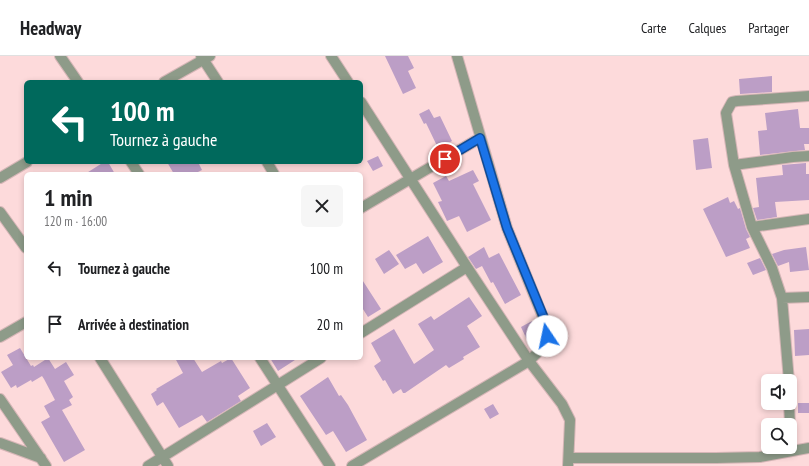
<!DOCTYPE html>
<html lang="fr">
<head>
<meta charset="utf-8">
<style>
  body { margin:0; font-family:"PT Sans Narrow",sans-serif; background:#f6f6f6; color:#202124; height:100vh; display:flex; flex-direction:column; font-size:15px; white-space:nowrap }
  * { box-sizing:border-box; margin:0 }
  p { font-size:13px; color:#757577 }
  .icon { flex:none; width:22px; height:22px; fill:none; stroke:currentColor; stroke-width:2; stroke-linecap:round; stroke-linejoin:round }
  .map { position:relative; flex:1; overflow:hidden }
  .details { position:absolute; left:24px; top:116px; width:339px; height:188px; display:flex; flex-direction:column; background:#fff; border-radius:6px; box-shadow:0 2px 6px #0003 }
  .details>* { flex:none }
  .hud { position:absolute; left:24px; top:24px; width:339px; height:84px; border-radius:6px; box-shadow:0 2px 6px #0003; background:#00695c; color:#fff; overflow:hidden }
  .buttons { position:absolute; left:761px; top:318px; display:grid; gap:8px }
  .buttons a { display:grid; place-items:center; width:36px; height:36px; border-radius:6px; background:#fff; box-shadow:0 2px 6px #0003; font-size:20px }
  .pin { position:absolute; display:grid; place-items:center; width:34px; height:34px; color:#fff; margin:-17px; border:2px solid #fff; border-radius:50%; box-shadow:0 1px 4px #0007 }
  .me { position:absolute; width:44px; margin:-22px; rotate:349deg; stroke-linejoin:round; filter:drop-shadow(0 0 3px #0008) }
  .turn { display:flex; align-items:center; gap:14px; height:84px; padding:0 20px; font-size:18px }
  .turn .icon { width:52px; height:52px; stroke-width:2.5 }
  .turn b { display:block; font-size:28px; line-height:34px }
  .round { display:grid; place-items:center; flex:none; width:42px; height:42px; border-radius:6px; background:#f6f6f6 }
  .summary { display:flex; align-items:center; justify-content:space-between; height:68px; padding:0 20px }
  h1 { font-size:24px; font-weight:600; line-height:30px }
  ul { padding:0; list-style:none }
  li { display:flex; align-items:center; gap:12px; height:56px; padding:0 20px }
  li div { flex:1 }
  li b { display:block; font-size:15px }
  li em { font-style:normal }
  header { display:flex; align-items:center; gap:24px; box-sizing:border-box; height:56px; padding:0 20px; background:#fff; border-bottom:1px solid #e0e0e0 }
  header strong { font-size:19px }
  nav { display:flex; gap:22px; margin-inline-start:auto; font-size:14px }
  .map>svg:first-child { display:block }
  .building { fill:#bc9ec6 }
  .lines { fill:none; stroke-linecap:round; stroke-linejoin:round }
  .minor-casing { stroke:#d6b6b7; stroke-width:12 }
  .minor { stroke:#8e9b89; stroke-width:10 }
  .route-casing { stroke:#114b97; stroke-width:10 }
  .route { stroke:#1a73e8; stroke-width:7 }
</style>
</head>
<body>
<header>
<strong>Headway</strong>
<nav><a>Carte</a><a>Calques</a><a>Partager</a></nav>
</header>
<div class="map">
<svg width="809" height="410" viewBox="0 0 809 410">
  <rect width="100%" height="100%" fill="#fddadb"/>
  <path class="building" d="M385,0h23l6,12 -6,3 8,17 -13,6z
    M772,20v16l-32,2 -1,-15z
    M429,53l5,9 6,-2 12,25 -14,7 -12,-25 -2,1 -5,-10z
    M798,53l2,19h9v16h-5l1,6 -45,5 -2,-24 9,-1 -2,-17z
    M708,82l4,30 -16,2 -3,-30z
    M378,100l5,10 -10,5 -6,-10z
    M104,106h4l7,12h-30z
    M167,106h31l4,8 -8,4h-20z
    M806,107v11h3v26l-34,2 2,15 -20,3 -4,-12 6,-1 -3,-29 27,-3 -1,-10z
    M473,114l6,11 -6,3 18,36 -24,12 -8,-16 -12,5 -9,-19 4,-1 -9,-18 13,-7 3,5z
    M728,141l2,6 4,-2 4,8 2,-1 6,21 4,8 -4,2 4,9 -24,9 -23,-48z
    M428,180l15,26 -20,12 -7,-11 -11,6 -9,-14z
    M484,191l5,11 10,-5 22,42 -16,9 -12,-22 -2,1 -9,-17 -6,3 -8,-12z
    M806,191l3,23 -19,2 -1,-10 -11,4 -6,-12 12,-4z
    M389,194l10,14 -15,10 -9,-15z
    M760,202l6,12 -13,5 -6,-12z
    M361,222l20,31 -13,8 -7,-11z
    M469,241l13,19 -15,10 13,21 -17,10 1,2 -15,9 -3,-3 -41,28h-2l-2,-4 -8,5 -8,-14 -2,1 -9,-15 7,-5 -10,-18 23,-14 20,35 20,-14 -16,-26 13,-8 3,4z
    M532,265l7,13 -12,6 -6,-13z
    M809,273v26l-14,1 -1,-26z
    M20,292l11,18 2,-1 1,2 14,-9 7,11 11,-7 8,13 -10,6 9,16 -4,3 3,5 -10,5 23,40 -21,12 -23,-40 9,-5 -6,-11 11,-6 -11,-21 -2,-3 -10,6 -1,-2 -14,8 -1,-3 -5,3 -10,-16 12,-7 -6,-10z
    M175,302h18l9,14 19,-11 1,2 9,-5 19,30 -12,8 3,5 -34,21 -5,-7 -23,13 -16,-26 -6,4 -6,-12 6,-4 -1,-1 27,-16z
    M270,302h28l-20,13z
    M328,321l11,19 2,-1 7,10 19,35 -21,12 -13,-21 -7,4 -26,-39z
    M798,347h11v10h-11z
    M493,348l6,10 -9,5 -6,-10z
    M267,367l9,14 -15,9 -8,-15z"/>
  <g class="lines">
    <defs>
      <path id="minor" d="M60,0l18,26
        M201,0l17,26
        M331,0l17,26
        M164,26l46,-26
        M361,46l106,165 62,94 33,43 8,16 -2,46
        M131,106l8,12
        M267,106l7,12
        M734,109l59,-8 16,-1
        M0,122l27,-16
        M361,152l119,-70
        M0,156l26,36
        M752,171l57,-8
        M782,242l27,-1
        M361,277l106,-66
        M0,281l26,-15
        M100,302l68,108
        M260,302l70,108
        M789,325l-7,-83 -10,-30 -20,-41 -18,-62 -8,-52 6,-11 5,-1 72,-5
        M0,343l46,67
        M789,347l1,22
        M0,387l41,15
        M569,402h147l44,-1 49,-9
        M148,410l173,-108
        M352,410l177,-105c13,-13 18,-15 18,-34l-40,-99 -50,-172"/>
    </defs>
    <use href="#minor" class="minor-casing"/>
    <use href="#minor" class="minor"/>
  </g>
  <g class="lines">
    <defs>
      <path id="route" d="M445,103l35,-21 27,90 37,90 3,9v9"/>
    </defs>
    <use href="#route" class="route-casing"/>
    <use href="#route" class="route"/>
  </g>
</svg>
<div class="buttons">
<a><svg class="icon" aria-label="sound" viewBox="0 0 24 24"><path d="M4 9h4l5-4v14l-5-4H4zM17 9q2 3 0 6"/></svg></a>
<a><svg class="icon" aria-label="search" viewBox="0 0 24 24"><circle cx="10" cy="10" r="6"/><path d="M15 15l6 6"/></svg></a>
</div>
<div class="pin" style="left:445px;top:103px;background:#d93025"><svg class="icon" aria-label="arrive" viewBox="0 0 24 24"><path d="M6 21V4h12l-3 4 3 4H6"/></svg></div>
<svg class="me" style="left:547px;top:280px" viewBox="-20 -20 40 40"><circle r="19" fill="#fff"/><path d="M0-13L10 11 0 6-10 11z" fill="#1a73e8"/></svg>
<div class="hud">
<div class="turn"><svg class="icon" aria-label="left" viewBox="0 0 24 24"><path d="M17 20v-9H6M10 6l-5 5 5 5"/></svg><div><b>100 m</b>Tournez à gauche</div></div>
</div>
<section class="details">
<div class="summary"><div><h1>1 min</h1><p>120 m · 16:00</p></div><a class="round"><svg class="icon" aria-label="close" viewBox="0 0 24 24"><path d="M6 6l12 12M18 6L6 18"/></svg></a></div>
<ul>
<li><svg class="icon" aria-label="left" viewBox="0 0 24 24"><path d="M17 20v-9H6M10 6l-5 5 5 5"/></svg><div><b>Tournez à gauche</b></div><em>100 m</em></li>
<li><svg class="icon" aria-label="arrive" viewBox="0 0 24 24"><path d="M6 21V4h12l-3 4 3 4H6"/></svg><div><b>Arrivée à destination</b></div><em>20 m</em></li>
</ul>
</section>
</div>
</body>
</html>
